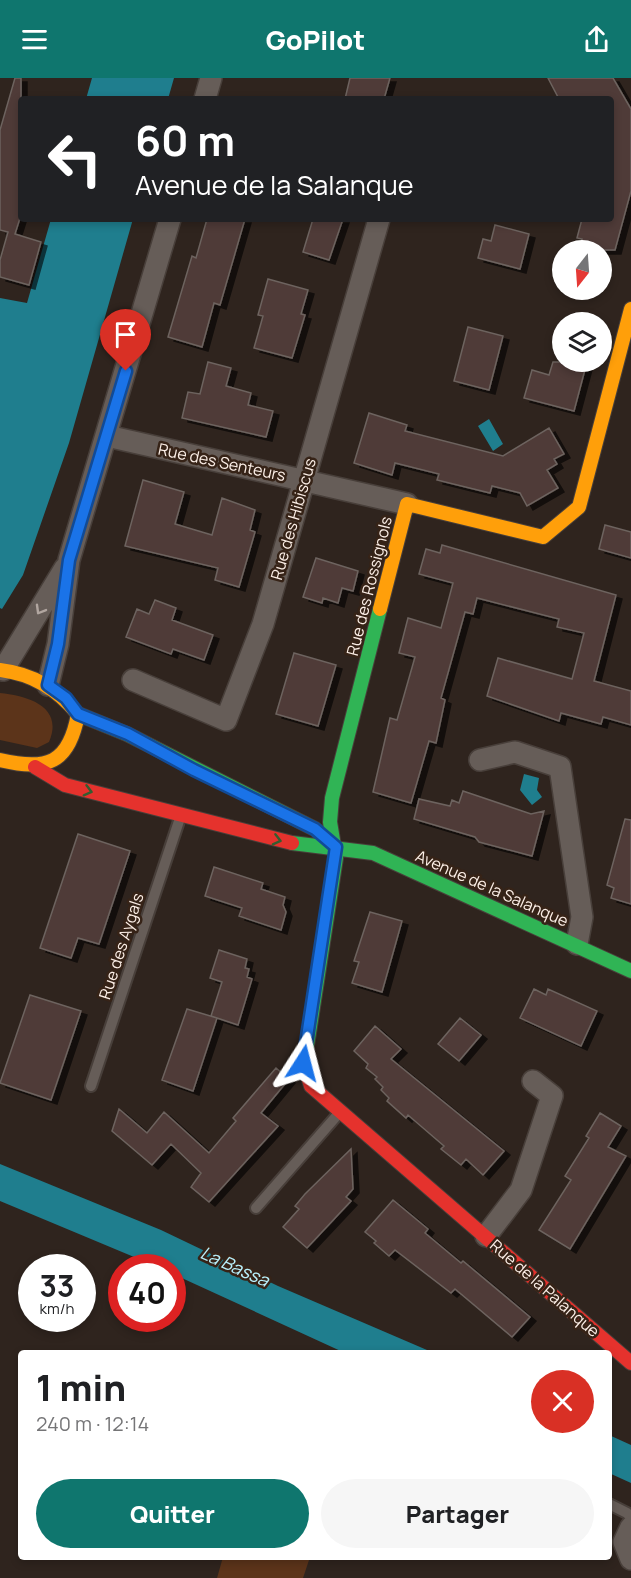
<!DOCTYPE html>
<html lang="fr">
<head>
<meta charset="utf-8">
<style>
  body { margin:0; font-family:Manrope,sans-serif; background:#f6f6f6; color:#202124; height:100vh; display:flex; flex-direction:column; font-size:22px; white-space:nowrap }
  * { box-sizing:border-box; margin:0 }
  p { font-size:20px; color:#757577 }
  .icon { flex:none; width:33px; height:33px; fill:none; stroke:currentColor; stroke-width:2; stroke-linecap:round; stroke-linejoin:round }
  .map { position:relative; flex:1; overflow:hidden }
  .side { position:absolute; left:18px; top:1272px; width:594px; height:210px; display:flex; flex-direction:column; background:#fff; border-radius:6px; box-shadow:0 3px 9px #0003 }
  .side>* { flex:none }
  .guide { position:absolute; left:18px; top:18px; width:596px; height:126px; border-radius:6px; box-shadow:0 3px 9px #0003; background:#202124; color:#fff; overflow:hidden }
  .needle { width:39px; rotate:197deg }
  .tools { position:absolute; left:552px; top:162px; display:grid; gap:12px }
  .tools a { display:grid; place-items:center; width:60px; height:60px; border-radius:50%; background:#fff; box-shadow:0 3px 9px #0003; font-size:30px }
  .speed { position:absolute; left:18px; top:1176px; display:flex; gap:12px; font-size:30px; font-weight:700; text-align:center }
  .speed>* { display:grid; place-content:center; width:78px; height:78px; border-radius:50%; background:#fff; box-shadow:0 3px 9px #0003; line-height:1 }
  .speed small { font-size:15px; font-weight:400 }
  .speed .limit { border:9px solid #d22; background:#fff; color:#111 }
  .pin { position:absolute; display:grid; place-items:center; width:51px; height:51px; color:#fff; margin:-62px -26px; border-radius:50% 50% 50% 0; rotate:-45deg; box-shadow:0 0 6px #0007 }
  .pin .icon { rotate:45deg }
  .me { position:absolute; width:66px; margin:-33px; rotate:9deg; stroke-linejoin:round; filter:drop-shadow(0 0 4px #0008) }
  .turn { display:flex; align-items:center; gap:21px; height:126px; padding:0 18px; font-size:27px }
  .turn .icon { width:78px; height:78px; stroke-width:2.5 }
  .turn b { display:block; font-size:42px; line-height:51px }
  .round { display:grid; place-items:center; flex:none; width:63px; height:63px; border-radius:32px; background:#f6f6f6 }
  .summary { display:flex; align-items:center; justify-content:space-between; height:102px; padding:0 18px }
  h1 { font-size:36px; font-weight:800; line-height:45px }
  .action { display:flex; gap:12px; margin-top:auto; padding:12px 18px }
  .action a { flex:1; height:69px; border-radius:36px; background:#0f766e; color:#fff; font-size:24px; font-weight:800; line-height:69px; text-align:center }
  .action a+a { background:#f6f6f6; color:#202124 }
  header { display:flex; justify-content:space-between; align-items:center; height:78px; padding:0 18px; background:#0f766e; color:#fff; font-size:27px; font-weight:800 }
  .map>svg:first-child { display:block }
  .green { fill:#5c341a }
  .water { fill:#1f7e8e }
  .building { fill:#4f3b37; stroke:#6d635f; stroke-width:1.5; filter:url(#shadow) }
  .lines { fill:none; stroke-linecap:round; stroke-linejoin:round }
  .lane-casing { stroke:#483f3a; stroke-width:14 }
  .street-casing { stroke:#483f3a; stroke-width:24 }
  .fast-casing { stroke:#483f3a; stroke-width:16 }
  .slow-casing { stroke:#483f3a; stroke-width:16 }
  .jam-casing { stroke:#483f3a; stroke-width:16 }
  .lane { stroke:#665d58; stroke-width:10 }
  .street { stroke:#665d58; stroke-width:21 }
  .fast { stroke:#30b455; stroke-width:14 }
  .slow { stroke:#ff9f0a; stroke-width:14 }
  .jam { stroke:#e5322d; stroke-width:14 }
  .oneway { stroke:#b1a6a0 }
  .oneway2 { stroke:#345d30 }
  .route-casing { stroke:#114b97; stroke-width:15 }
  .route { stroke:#1a73e8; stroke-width:10 }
  .labels { text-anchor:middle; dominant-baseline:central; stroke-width:5; stroke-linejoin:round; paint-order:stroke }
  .street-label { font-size:16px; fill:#fcefe7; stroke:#362317 }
  .water-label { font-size:18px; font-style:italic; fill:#b8f0fc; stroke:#362317 }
</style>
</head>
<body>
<header><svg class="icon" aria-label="menu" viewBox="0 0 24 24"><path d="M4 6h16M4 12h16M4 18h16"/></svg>GoPilot<svg class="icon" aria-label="share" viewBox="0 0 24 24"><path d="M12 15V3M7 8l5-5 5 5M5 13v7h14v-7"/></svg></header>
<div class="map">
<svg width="631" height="1500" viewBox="0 0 631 1500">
  <defs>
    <filter id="shadow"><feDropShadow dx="6" dy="4" stdDeviation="0" flood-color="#0009"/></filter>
  </defs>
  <rect width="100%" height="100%" fill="#2f241e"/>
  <path class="green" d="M0,615c29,3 64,14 49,49l-12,6 -37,-8z
    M223,1479h87l-7,21h-86z"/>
  <path class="water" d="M92,0h82l-6,21h-82z
    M51,141h82l-64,224 -46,132 -21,34 -2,-1v-310l27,5z
    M489,341l14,25 -10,7 -15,-25z
    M524,696l15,4 -2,12 5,7 -10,8 -12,-15z
    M0,1086l161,66 117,56 156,67h-89l-172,-79 -1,-6 -14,-1 -158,-66z
    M609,1357l22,10v38l-22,-10z"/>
  <path class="building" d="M15,0h6v137l-6,19 26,8 -12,43 -29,-8v-17l8,-28 -8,-2v-100z
    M350,0h40l-6,21h-39z
    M548,0h65l18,31v82l-16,59h-36l3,-11 -5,-1 5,-19h28v-120h-51z
    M207,141h38l-25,86 -6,-2 -12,44 -34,-10 24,-81 4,2z
    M313,141h30l-14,41 -26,-8z
    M495,147l34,9 -9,35 -42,-11 5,-19 8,2z
    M268,201l40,11 -7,24 4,1 -13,43 -38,-10 9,-32 -5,-1z
    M468,249l35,9 -14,54 -35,-9z
    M208,284l23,6 -5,18 25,7 -3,12 25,6 -7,26 -84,-19 6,-26 12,2z
    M553,284h34l-13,49 -50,-13 8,-28 17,5z
    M369,335l38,12 -2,6 98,25 46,-28 15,26 -10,5 3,5 -10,6 11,18 -31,18 -7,-13 -28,-7 -2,7 -53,-13 2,-6 -44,-11 -3,12 -38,-12z
    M143,402l41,12 -9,32 37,11 10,-37 33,12 -5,20 5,2 -16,55 -24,-7 3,-12 -93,-22z
    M605,447l26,7v26l-32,-9z
    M442,467l174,50 -22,86 37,10v34l-28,-8 -2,7 -40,-11 -2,8 -72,-25 11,-38 74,21 12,-46 -27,-6 2,-8 -82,-21 -4,16 -8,-2 -24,86 4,2 -9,43 -7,-2 -18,62 -38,-11 17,-74 7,2 18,-63 -16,-4 9,-35 33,10 12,-45 -34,-9 7,-25 14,4z
    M316,480l42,13 -5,20 -11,-3 -4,15 -15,-5 -1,5 -19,-6z
    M155,522l21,8 -4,12 41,15 -9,25 -31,-11 -2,5 -45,-17 11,-28 12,5z
    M294,575l42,12 -18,61 -42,-12z
    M463,713l68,23 13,-3 -12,45 -53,-14 -4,-5 -61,-18 5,-20 31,7 2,-6 7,3z
    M625,741l6,1v84l-20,-6 3,-10 -7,-3z
    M78,756l52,17 -31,93 -21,-6 -7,20 -31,-10z
    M214,789l49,16 -2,6 24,8 -2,8 3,7 -5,18 -42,-14 3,-8 -37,-12z
    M370,834l32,9 -20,71 -30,-9 7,-21 -5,-1z
    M219,872l28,9 -2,9 4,1 -2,8 5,2 -14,46 -27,-9 11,-34 -12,-4z
    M534,911l12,6 2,-6 49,22 -16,35 -61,-28z
    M30,917l51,16 -30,89 -51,-17z
    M187,931l30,9 -24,73 -31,-11z
    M460,940l21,17 -22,26 -21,-17z
    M375,948l26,23 -10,10 113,92 -21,24 -17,-16 -5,6 -20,-16 3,-3 -36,-31 -2,3 -19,-17 2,-3 -8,-8 2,-3 -8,-8 2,-2 -11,-9 2,-4 -14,-13z
    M276,990l13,11 -28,34 17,13 -69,76 -18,-15 10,-14 -30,-29 -19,21 -40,-34 7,-22 28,24 17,-21 45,41 27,-32 -3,-3z
    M600,1035l21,13 -13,21 18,9 -56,93 -31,-19 32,-50 -6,-4 24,-38 -3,-2z
    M351,1071l2,40 -7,8 5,4 -44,47 -24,-21 16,-18 -4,-3 10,-12z
    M393,1122l35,29 -3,4 36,30 2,-2 67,56 -18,20 -57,-48 -4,4 -56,-43 -6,6 -15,-13 2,-2 -11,-9z"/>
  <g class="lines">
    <defs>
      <path id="lane" d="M91,1008l89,-268
        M256,1130l84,-96
        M609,1426l18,9 4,5"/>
      <path id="street" d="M205,21l6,-21
        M107,358l300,68
        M3,592l62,-102
        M133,602l93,40 37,-96 116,-405
        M48,607l10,-41 11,-84 101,-341
        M480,682l35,-8 45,15 22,150 -5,27
        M486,1158l35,-46 31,-94 -19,-15
        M631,1449l-7,15 7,17"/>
      <path id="fast" d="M78,636l49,20 188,95 21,18
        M292,765l81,10 258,118
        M304,987l32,-207 -6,-36 2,-24 48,-189"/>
      <path id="slow" d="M380,531l27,-105 136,33 36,-30 52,-198
        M0,592c33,4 57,19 78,44 -9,50 -31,57 -78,46"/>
      <path id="jam" d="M35,689l30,18 227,58
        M304,987l7,21 320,277"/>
    </defs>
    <use href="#lane" class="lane-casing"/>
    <use href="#street" class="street-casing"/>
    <use href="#fast" class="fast-casing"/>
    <use href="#slow" class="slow-casing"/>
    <use href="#jam" class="jam-casing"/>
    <use href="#lane" class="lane"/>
    <use href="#street" class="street"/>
    <use href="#fast" class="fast"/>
    <use href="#slow" class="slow"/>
    <use href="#jam" class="jam"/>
  </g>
  <defs><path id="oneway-chevron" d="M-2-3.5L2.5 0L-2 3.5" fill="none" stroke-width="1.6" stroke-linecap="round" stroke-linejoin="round" transform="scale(1.5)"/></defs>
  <use class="oneway" href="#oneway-chevron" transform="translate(40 532) rotate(120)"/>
  <g class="oneway2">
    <use href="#oneway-chevron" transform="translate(88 713) rotate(15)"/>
    <use href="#oneway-chevron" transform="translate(277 762) rotate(14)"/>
  </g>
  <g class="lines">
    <defs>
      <path id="route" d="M126,293l-57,189 -11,84 -10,41 18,13 12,16 50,20 66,36 121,59 21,18 -33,216"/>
    </defs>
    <use href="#route" class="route-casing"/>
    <use href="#route" class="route"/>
  </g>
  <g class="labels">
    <g class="street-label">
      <text transform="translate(222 384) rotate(12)">Rue des Senteurs</text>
      <text transform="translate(293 441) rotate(-74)">Rue des Hibiscus</text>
      <text transform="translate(369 508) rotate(-76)">Rue des Rossignols</text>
      <text transform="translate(492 810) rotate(24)">Avenue de la Salanque</text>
      <text transform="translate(121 868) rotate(-72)">Rue des Aygals</text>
      <text transform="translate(545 1210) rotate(41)">Rue de la Palanque</text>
    </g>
    <g class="water-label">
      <text transform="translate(235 1188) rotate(24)">La Bassa</text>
    </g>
  </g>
</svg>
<div class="tools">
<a><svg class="needle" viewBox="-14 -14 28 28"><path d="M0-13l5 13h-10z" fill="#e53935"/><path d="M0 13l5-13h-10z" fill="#757577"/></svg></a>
<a><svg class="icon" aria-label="layers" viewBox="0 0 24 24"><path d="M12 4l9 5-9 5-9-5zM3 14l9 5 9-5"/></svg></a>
</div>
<div class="speed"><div>33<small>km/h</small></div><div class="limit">40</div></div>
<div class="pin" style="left:126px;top:293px;background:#d93025"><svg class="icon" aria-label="arrive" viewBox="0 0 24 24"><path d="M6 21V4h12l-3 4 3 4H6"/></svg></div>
<svg class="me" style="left:303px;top:985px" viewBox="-20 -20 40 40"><path d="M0-17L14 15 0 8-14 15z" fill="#1a73e8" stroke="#fff" stroke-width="4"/></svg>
<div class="guide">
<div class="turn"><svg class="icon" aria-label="left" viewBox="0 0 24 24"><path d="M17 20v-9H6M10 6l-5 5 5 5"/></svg><div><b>60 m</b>Avenue de la Salanque</div></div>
</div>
<section class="side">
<div class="summary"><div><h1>1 min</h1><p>240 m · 12:14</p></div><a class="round" style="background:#d93025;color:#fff"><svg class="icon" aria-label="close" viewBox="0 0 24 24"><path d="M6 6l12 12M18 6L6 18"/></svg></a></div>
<div class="action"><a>Quitter</a><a>Partager</a></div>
</section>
</div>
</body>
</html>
